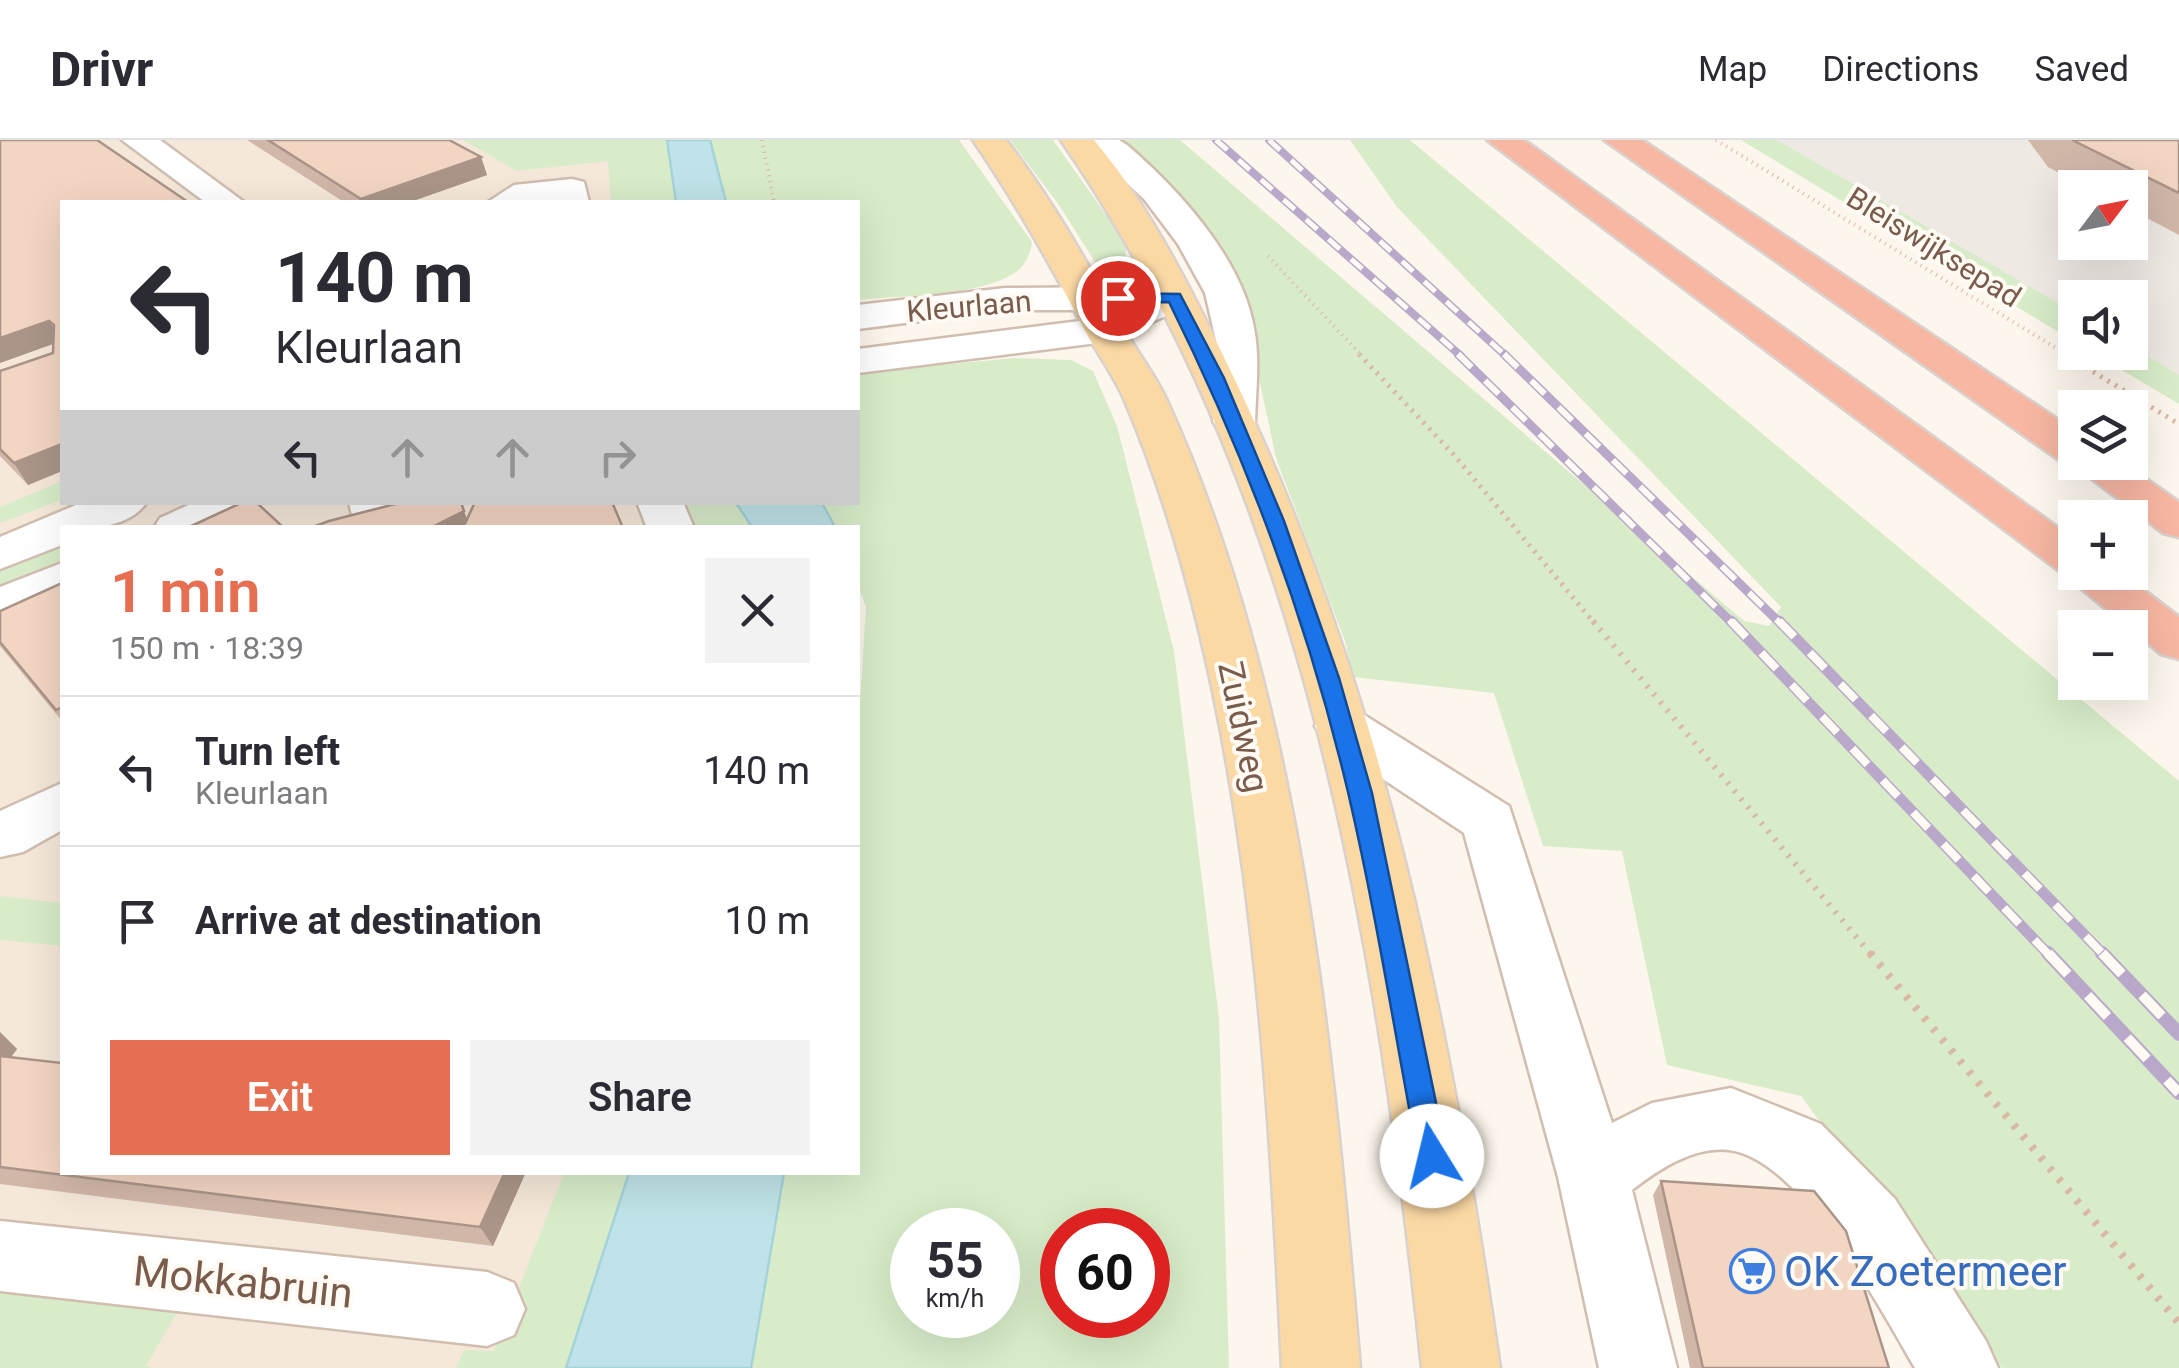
<!DOCTYPE html>
<html lang="en">
<head>
<meta charset="utf-8">
<style>
  body { margin:0; font-family:Roboto,sans-serif; background:#f2f2f3; color:#2b2b33; height:100vh; display:flex; flex-direction:column; font-size:38px; white-space:nowrap }
  * { box-sizing:border-box; margin:0 }
  p { font-size:32px; color:#7c7c81 }
  .icon { flex:none; width:55px; height:55px; fill:none; stroke:currentColor; stroke-width:2; stroke-linecap:round; stroke-linejoin:round }
  .map { position:relative; flex:1; overflow:hidden }
  .sheet { position:absolute; left:60px; top:385px; width:800px; height:650px; display:flex; flex-direction:column; background:#fff; border-radius:0px; box-shadow:0 10px 40px #0002 }
  .sheet>* { flex:none }
  .banner { position:absolute; left:60px; top:60px; width:800px; height:305px; border-radius:0px; box-shadow:0 10px 40px #0002; background:#fff; color:#2b2b33; overflow:hidden }
  .needle { width:65px; rotate:58deg }
  .controls { position:absolute; left:2058px; top:30px; display:grid; gap:20px }
  .controls a { display:grid; place-items:center; width:90px; height:90px; border-radius:0px; background:#fff; box-shadow:0 10px 40px #0002; font-size:50px }
  .speed { position:absolute; left:890px; top:1068px; display:flex; gap:20px; font-size:50px; font-weight:700; text-align:center }
  .speed>* { display:grid; place-content:center; width:130px; height:130px; border-radius:50%; background:#fff; box-shadow:0 10px 40px #0002; line-height:1 }
  .speed small { font-size:25px; font-weight:400 }
  .speed .limit { border:15px solid #d22; background:#fff; color:#111 }
  .pin { position:absolute; display:grid; place-items:center; width:85px; height:85px; color:#fff; margin:-42px; border:5px solid #fff; border-radius:50%; box-shadow:0 2px 10px #0007 }
  .me { position:absolute; width:110px; margin:-55px; rotate:351deg; stroke-linejoin:round; filter:drop-shadow(0 0 8px #0008) }
  .turn { display:flex; align-items:center; gap:35px; height:210px; padding:0 50px; font-size:45px }
  .turn .icon { width:130px; height:130px; stroke-width:2.5 }
  .turn b { display:block; font-size:70px; line-height:85px }
  .lanes { display:flex; align-items:center; height:95px; padding:0 50px; background:#0003; justify-content:center; gap:50px; direction:ltr }
  .lanes .off { opacity:.35 }
  .round { display:grid; place-items:center; flex:none; width:105px; height:105px; border-radius:0px; background:#f2f2f3 }
  .head { display:flex; align-items:center; justify-content:space-between; height:170px; padding:0 50px }
  h1 { font-size:60px; font-weight:600; line-height:75px; color:#e76f51 }
  .button { display:flex; gap:20px; margin-top:auto; padding:20px 50px }
  .button a { flex:1; height:115px; border-radius:0px; background:#e76f51; color:#fff; font-size:40px; font-weight:600; line-height:115px; text-align:center }
  .button a+a { background:#f2f2f3; color:#2b2b33 }
  ul { padding:0; list-style:none }
  li { display:flex; align-items:center; gap:30px; height:150px; padding:0 50px; border-top:2px solid #e1e1e2 }
  li div { flex:1 }
  li b { display:block; font-size:38px }
  li em { font-style:normal }
  header { display:flex; align-items:center; gap:60px; box-sizing:border-box; height:140px; padding:0 50px; background:#fff; border-bottom:2px solid #e1e1e2 }
  header strong { font-size:48px }
  nav { display:flex; gap:55px; margin-inline-start:auto; font-size:35px }
  .map>svg:first-child { display:block }
  .residential { fill:#f5e8da }
  .industrial { fill:#efe9e4; fill-rule:evenodd }
  .green { fill:#d8ecc9; fill-rule:evenodd }
  .water { fill:#bfe3e8; stroke:#a5d3da; stroke-width:2.5 }
  .lines { fill:none; stroke-linecap:round; stroke-linejoin:round }
  .minor-casing { stroke:#d1beb0; stroke-width:5 }
  .major-casing { stroke:#dad1cd; stroke-width:5 }
  .highway-casing { stroke:#dad1cd; stroke-width:5 }
  .path-far3 { stroke:#d9b8a5; stroke-width:4; stroke-dasharray:1 5; stroke-linecap:butt }
  .path-far2 { stroke:#d9b8a5; stroke-width:5; stroke-dasharray:2.5 6; stroke-linecap:butt }
  .path-far1 { stroke:#d9b8a5; stroke-width:6; stroke-dasharray:2.5 8; stroke-linecap:butt }
  .path { stroke:#d9b8a5; stroke-width:8; stroke-dasharray:4 10; stroke-linecap:butt }
  .minor { fill:#fff; fill-rule:evenodd }
  .major { fill:#fbd9a5; fill-rule:evenodd }
  .highway { fill:#f7b7a3; fill-rule:evenodd }
  .rail-far3-casing { stroke:#b9a8c9; stroke-width:8 }
  .rail-far2-casing { stroke:#b9a8c9; stroke-width:9 }
  .rail-far1-casing { stroke:#b9a8c9; stroke-width:11 }
  .rail-casing { stroke:#b9a8c9; stroke-width:14 }
  .rail-far3 { stroke:#fffaf3; stroke-width:5; stroke-dasharray:15; stroke-linecap:butt }
  .rail-far2 { stroke:#fffaf3; stroke-width:6; stroke-dasharray:19; stroke-linecap:butt }
  .rail-far1 { stroke:#fffaf3; stroke-width:8; stroke-dasharray:22; stroke-linecap:butt }
  .rail { stroke:#fffaf3; stroke-width:10; stroke-dasharray:29; stroke-linecap:butt }
  .wall { fill:#d1b7a8 }
  .shaded-wall { fill:#aa9588 }
  .building { fill:#f3d5c3; stroke:#aa9588; stroke-width:2.5 }
  .route { fill:#1a73e8; stroke:#114b97; stroke-width:2.5 }
  .labels { text-anchor:middle; dominant-baseline:central; stroke-width:8; stroke-linejoin:round; paint-order:stroke }
  .far-street-label { font-size:30px; fill:#7a5c4d; stroke:#fffaf3 }
  .street-label { font-size:35px; fill:#7a5c4d; stroke:#fffaf3 }
  .near-shop-label { font-size:42px; fill:#366cbe; stroke:#fffaf3; text-anchor:start }
  .near-street-label { font-size:42px; fill:#7a5c4d; stroke:#fffaf3 }
</style>
</head>
<body>
<header>
<strong>Drivr</strong>
<nav><a>Map</a><a>Directions</a><a>Saved</a></nav>
</header>
<div class="map">
<svg width="2179" height="1228" viewBox="0 0 2179 1228">
  <rect width="100%" height="100%" fill="#fdf6ec"/>
  <path class="residential" d="M0,0h703l17,62h-658v300l737,1 7,24 -744,1v644l586,1 -72,195h-576z"/>
  <path class="industrial" d="M1750,0h429v248l-49,-36v-54h-55v30zM2075,48h55v54h-55z"/>
  <path class="green" d="M463,0h204l9,62h-65l-3,-41 -91,10z
    M710,0h249l73,102c-2,13 -7,25 -19,32 -37,23 -112,21 -155,26v-98h-132z
    M1010,0h43l73,103 -1,29 -23,1 -43,-68z
    M1119,0h61l564,481 25,5 12,-19 -384,-400 -47,-67h60l769,641v587h-177l-201,-272 -134,-31 -45,-214 -79,-5 -49,-153 -141,-16 -8,-36 -69,-183 -35,-164z
    M1741,0h36l298,173v29z
    M2130,206l49,29v29l-86,-51 37,-1z
    M1014,218l57,2 22,11 24,55 57,225 45,368 10,349h-478l33,-195 74,-1v-436l8,-129 -8,-22v-57l-23,-1 -13,-24 36,-1v-129zM912,1090h86v85h-86zM1062,1090h86v85h-86z
    M62,341v19l-62,23v-16z
    M676,363h60l16,24h-65z
    M62,400v23l-62,27v-24z
    M0,756l62,7v43l-62,-6z
    M564,1033h65l-63,195h-110l8,-18 30,1z
    M0,1145l179,24 -33,57 10,2h-156z"/>
  <path class="water" d="M667,0h43l16,62h-50z
    M736,363h86l13,24h-83z
    M629,1033h155l-33,195h-185z"/>
  <g class="lines">
    <defs>
      <path id="minor" d="M122,0h38l84,62h-39z
        M1081,0h38l8,5c51,44 115,113 127,183 6,30 2,62 1,93l-6,9 -15,4 -15,-4 -6,-9 3,-81 -11,-47 -27,-49 -34,-45z
        M572,39l12,3 5,20h-101l26,-17z
        M1123,147l14,3 5,9 33,-12 14,3 5,8 -5,8 -84,36 -247,31v-24l238,-30 22,-9h-113l-147,19v-24l147,-17z
        M83,362h64c-19,27 -56,26 -85,26v17l-62,24v-32z
        M195,362h62c-22,32 -69,26 -103,26l6,-10z
        M349,362h46l6,26h-46z
        M637,362h46l11,26h-47z
        M62,423v34l-62,25v-35z
        M1342,567l19,6 148,93 103,317 40,-20 79,-15 90,36 74,75 91,142 12,27h-83c-34,-58 -114,-209 -186,-218 -36,-4 -71,20 -97,40l45,178h-78l-41,-191 -94,-344 -141,-94 -8,-13 8,-13z
        M62,643v47l-39,22 -23,5v-46z
        M0,1081l487,51 27,11 11,26 -11,26 -27,11 -487,-55z"/>
      <path id="major" d="M973,0h33c45,58 80,121 116,185 14,27 34,50 46,78 134,296 165,645 192,965h-78c-15,-312 -34,-677 -157,-967 -11,-26 -28,-48 -41,-72 -34,-66 -69,-128 -111,-189z
        M1061,0h33c60,72 101,157 141,240 150,312 216,648 265,988h-78c-44,-423 -115,-871 -361,-1228z"/>
      <path id="highway" d="M1487,0h37l551,400v32h45l59,45v42l-18,-5 -95,-78z
        M1604,0h38l433,291v31h47l57,40v35l-16,-4 -92,-70 -12,-3z"/>
    </defs>
    <use href="#minor" class="minor-casing"/>
    <use href="#major" class="major-casing"/>
    <use href="#highway" class="highway-casing"/>
    <path class="path-far3" d="M762,0l12,62
      M1716,0l353,216
      M1268,116l94,100"/>
    <path class="path-far2" d="M1359,214l96,102 140,168
      M2064,214l115,70"/>
    <path class="path-far1" d="M1593,481l279,335"/>
    <path class="path" d="M1870,813l309,370"/>
    <use href="#minor" class="minor"/>
    <use href="#major" class="major"/>
    <use href="#highway" class="highway"/>
    <defs>
      <path id="rail-far3" d="M1216,0l245,216
        M1269,0l237,216"/>
      <path id="rail-far2" d="M1458,214l275,270
        M1504,214l277,270"/>
      <path id="rail-far1" d="M1731,481l319,335
        M1779,481l326,335"/>
      <path id="rail" d="M2048,813l131,140
        M2102,813l77,81"/>
    </defs>
    <use href="#rail-far3" class="rail-far3-casing"/>
    <use href="#rail-far2" class="rail-far2-casing"/>
    <use href="#rail-far1" class="rail-far1-casing"/>
    <use href="#rail" class="rail-casing"/>
    <use href="#rail-far3" class="rail-far3"/>
    <use href="#rail-far2" class="rail-far2"/>
    <use href="#rail-far1" class="rail-far1"/>
    <use href="#rail" class="rail"/>
  </g>
  <path class="wall" d="M97,0l-35,331 -34,14 -28,-29v-85l53,-18v-9l-53,19z
    M247,0h202l32,17 6,18 -77,27h-66z
    M2028,0h151v95l-49,-26v-21h-42l-40,-21z
    M62,443v138l-62,-75v-35z
    M0,892l17,17 -6,8 51,115h464l-33,74 -493,-62z
    M1661,1041l228,187h-199l-37,-173z"/>
  <path class="shaded-wall" d="M481,17l6,18 -77,27h-48l-1,-3z
    M49,181l12,20 -61,22v-25z
    M62,304v27l-34,14 -14,-22z
    M461,362l9,26h-40z
    M0,892l17,17 -17,24z
    M505,1032h21l-33,74 -13,-19z"/>
  <path class="building" d="M0,0h97l91,62h-126v242l-48,19 -14,-14v-78l53,-18 1,-28 -5,-4 -49,17z
    M268,0h181l32,17 -120,42z
    M2072,0h107v53z
    M243,362h13l28,26h-97z
    M403,362h58l3,9 -34,17h-120l19,-7z
    M475,362h137l11,26h-160z
    M62,443v124l-6,3 -56,-68v-31z
    M0,916l62,7v109h443l-25,55 -480,-60z
    M1661,1041l153,10 32,40 43,137h-186z"/>
  <path class="route" d="M1180,154l44,84 60,143 55,157 33,115 75,363 -4,10 -11,3 -10,-3 -4,-10c-23,-121 -42,-244 -70,-364 -40,-169 -102,-335 -179,-490l-51,1 -8,-5 8,-5z"/>
  <defs>
    <symbol id="supermarket-ring" viewBox="-11 -11 22 22"><circle r="9.5" fill="#fffaf3" stroke="#3f7fe0" stroke-width="1.5"/><path d="M-6-5.5h2.5l.6 2H6L4.5 2H-2.5L-4.4-4H-6ZM-1.5 3.2a1.3 1.3 0 1 0 .1 0ZM3 3.2a1.3 1.3 0 1 0 .1 0Z" fill="#3f7fe0"/></symbol>
  </defs>
  <g fill-rule="evenodd">
    <use href="#supermarket-ring" x="1727" y="1106" width="50" height="50"/>
  </g>
  <g class="labels">
    <g class="far-street-label">
      <text transform="translate(1934 107) rotate(32)">Bleiswijksepad</text>
      <text transform="translate(969 166) rotate(-5)">Kleurlaan</text>
    </g>
    <g class="street-label">
      <text transform="translate(1243 587) rotate(78)">Zuidweg</text>
    </g>
    <g class="near-shop-label">
      <text x="1784" y="1131">OK Zoetermeer</text>
    </g>
    <g class="near-street-label">
      <text transform="translate(243 1142) rotate(6)">Mokkabruin</text>
    </g>
  </g>
</svg>
<div class="controls">
<a><svg class="needle" viewBox="-14 -14 28 28"><path d="M0-13l5 13h-10z" fill="#e53935"/><path d="M0 13l5-13h-10z" fill="#7c7c81"/></svg></a>
<a><svg class="icon" aria-label="sound" viewBox="0 0 24 24"><path d="M4 9h4l5-4v14l-5-4H4zM17 9q2 3 0 6"/></svg></a>
<a><svg class="icon" aria-label="layers" viewBox="0 0 24 24"><path d="M12 4l9 5-9 5-9-5zM3 14l9 5 9-5"/></svg></a>
<a>+</a>
<a>−</a>
</div>
<div class="speed"><div>55<small>km/h</small></div><div class="limit">60</div></div>
<div class="pin" style="left:1118px;top:158px;background:#d93025"><svg class="icon" aria-label="arrive" viewBox="0 0 24 24"><path d="M6 21V4h12l-3 4 3 4H6"/></svg></div>
<svg class="me" style="left:1432px;top:1016px" viewBox="-20 -20 40 40"><circle r="19" fill="#fff"/><path d="M0-13L10 11 0 6-10 11z" fill="#1a73e8"/></svg>
<div class="banner">
<div class="turn"><svg class="icon" aria-label="left" viewBox="0 0 24 24"><path d="M17 20v-9H6M10 6l-5 5 5 5"/></svg><div><b>140 m</b>Kleurlaan</div></div>
<div class="lanes"><svg class="icon" aria-label="left" viewBox="0 0 24 24"><path d="M17 20v-9H6M10 6l-5 5 5 5"/></svg><svg class="icon off" aria-label="ahead" viewBox="0 0 24 24"><path d="M12 20V5M6 11l6-6 6 6"/></svg><svg class="icon off" aria-label="ahead" viewBox="0 0 24 24"><path d="M12 20V5M6 11l6-6 6 6"/></svg><svg class="icon off" aria-label="right" viewBox="0 0 24 24"><path d="M7 20v-9h11M14 6l5 5-5 5"/></svg></div>
</div>
<section class="sheet">
<div class="head"><div><h1>1 min</h1><p>150 m · 18:39</p></div><a class="round"><svg class="icon" aria-label="close" viewBox="0 0 24 24"><path d="M6 6l12 12M18 6L6 18"/></svg></a></div>
<ul>
<li><svg class="icon" aria-label="left" viewBox="0 0 24 24"><path d="M17 20v-9H6M10 6l-5 5 5 5"/></svg><div><b>Turn left</b><p>Kleurlaan</p></div><em>140 m</em></li>
<li><svg class="icon" aria-label="arrive" viewBox="0 0 24 24"><path d="M6 21V4h12l-3 4 3 4H6"/></svg><div><b>Arrive at destination</b></div><em>10 m</em></li>
</ul>
<div class="button"><a>Exit</a><a>Share</a></div>
</section>
</div>
</body>
</html>
